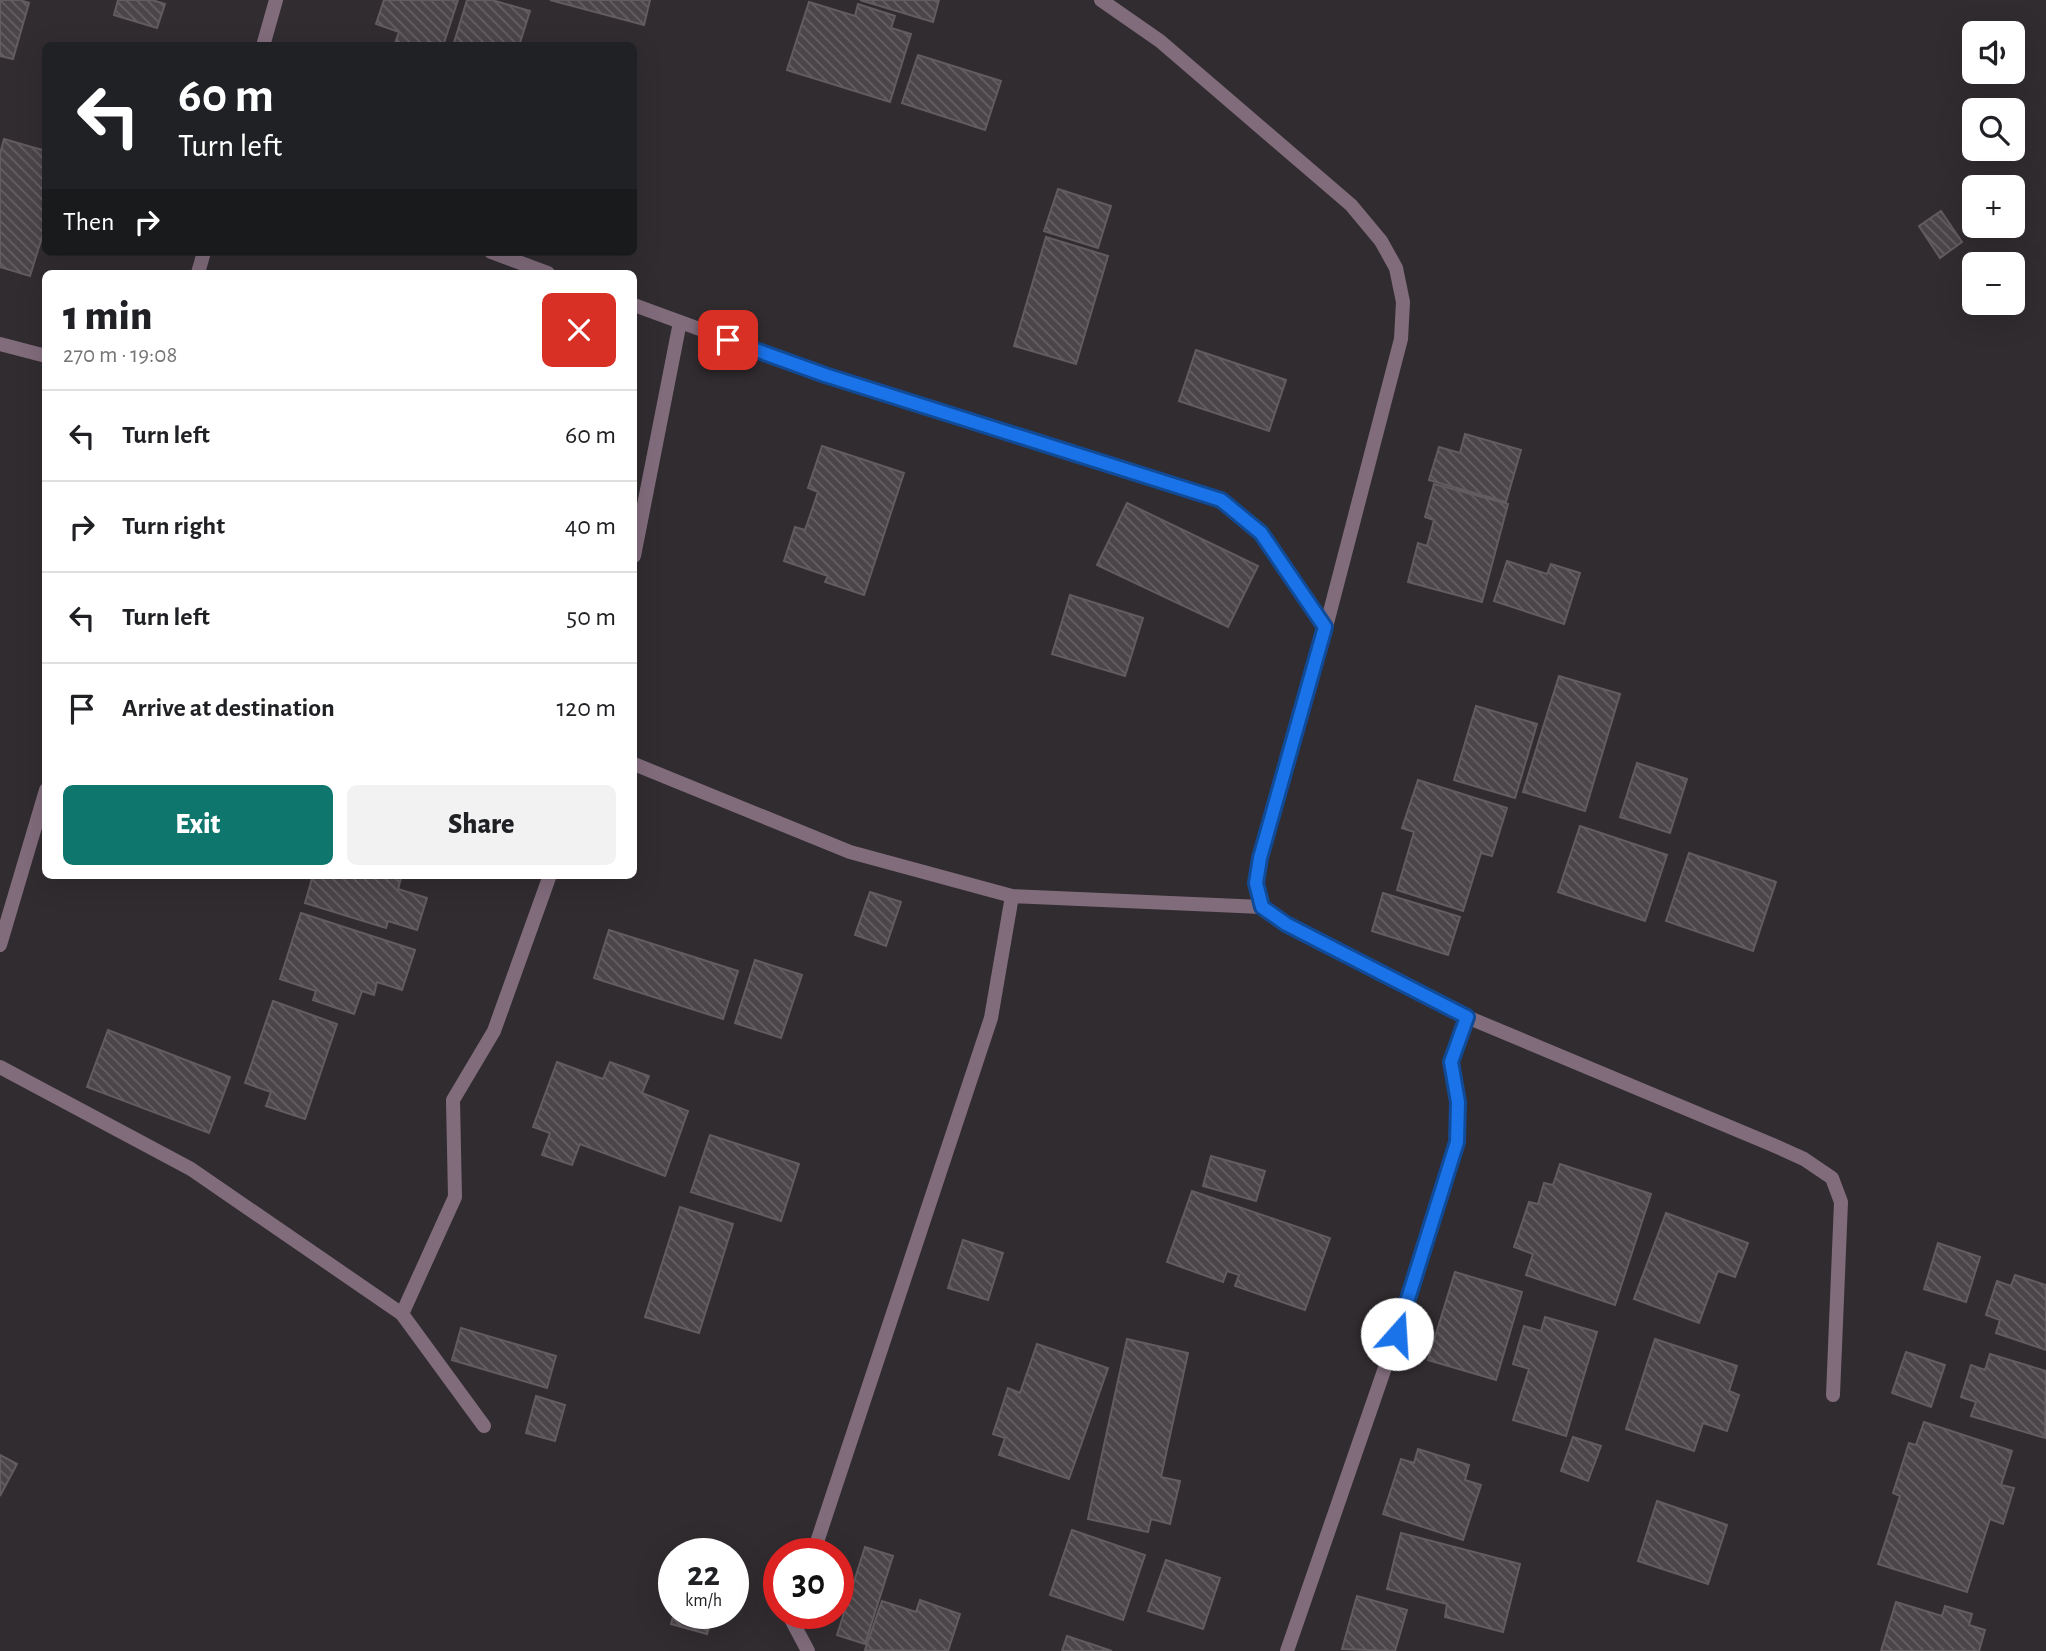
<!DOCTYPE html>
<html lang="en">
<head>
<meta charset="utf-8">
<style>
  body { margin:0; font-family:"Alegreya Sans",sans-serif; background:#f2f2f2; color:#202124; height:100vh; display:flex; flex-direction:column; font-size:26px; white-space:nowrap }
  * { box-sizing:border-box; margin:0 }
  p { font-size:23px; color:#757577 }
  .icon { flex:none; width:38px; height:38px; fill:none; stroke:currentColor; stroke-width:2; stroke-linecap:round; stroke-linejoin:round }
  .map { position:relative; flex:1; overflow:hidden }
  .drawer { position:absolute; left:42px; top:270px; width:595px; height:609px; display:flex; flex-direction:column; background:#fff; border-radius:10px; box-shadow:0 7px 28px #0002 }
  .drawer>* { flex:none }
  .guide { position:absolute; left:42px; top:42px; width:595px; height:214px; border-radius:10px; box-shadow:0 7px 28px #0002; background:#202124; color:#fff; overflow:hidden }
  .controls { position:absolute; left:1962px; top:21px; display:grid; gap:14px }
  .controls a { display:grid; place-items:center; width:63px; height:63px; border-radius:10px; background:#fff; box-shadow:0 7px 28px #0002; font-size:35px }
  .speed { position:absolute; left:658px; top:1538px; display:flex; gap:14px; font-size:35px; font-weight:700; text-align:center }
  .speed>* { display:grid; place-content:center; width:91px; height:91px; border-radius:50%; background:#fff; box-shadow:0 7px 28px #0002; line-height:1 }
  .speed small { font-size:18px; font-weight:400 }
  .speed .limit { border:10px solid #d22; background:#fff; color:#111 }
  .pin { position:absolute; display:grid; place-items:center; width:60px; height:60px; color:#fff; margin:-30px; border-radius:14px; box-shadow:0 4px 10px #0006 }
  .me { position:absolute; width:77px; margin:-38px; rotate:19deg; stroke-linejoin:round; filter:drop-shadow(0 0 5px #0008) }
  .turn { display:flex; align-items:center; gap:24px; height:147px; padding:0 21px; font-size:32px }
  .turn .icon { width:91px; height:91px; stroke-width:2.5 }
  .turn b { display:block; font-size:49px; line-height:60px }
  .then { display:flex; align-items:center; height:66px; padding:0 21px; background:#0003; gap:14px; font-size:26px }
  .round { display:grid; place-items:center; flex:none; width:74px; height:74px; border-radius:10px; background:#f2f2f2 }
  .summary { display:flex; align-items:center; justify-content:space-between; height:119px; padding:0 21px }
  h1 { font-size:42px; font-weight:800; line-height:52px }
  .button { display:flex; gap:14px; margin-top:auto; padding:14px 21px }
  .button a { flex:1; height:80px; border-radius:10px; background:#0f766e; color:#fff; font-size:28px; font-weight:800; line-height:80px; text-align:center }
  .button a+a { background:#f2f2f2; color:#202124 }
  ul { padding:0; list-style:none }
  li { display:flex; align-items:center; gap:21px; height:91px; padding:0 21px; border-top:2px solid #e0e0e0 }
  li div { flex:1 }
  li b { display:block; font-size:26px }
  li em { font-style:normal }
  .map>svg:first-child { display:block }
  .building { fill:url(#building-back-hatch); stroke:#625b60; stroke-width:2 }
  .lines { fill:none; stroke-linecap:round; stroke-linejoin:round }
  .minor { stroke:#816c7c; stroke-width:14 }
  .tertiary { stroke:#816c7c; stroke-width:14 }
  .route-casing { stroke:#114b97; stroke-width:18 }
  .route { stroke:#1a73e8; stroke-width:12 }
</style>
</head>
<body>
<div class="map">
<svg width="2046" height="1651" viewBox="0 0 2046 1651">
  <defs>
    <pattern id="building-back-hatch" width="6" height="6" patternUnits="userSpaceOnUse" patternTransform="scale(1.75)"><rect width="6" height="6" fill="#4b4549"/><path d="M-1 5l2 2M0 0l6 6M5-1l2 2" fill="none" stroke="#656064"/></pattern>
  </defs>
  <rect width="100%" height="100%" fill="#312c30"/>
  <path class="building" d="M0,0h20l9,3 -16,56 -13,-3z
    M118,0h34l13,4 -8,24 -43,-13z
    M384,0h74l-15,46 -15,-5 -2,5h-32l5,-14 -23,-8z
    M467,0h25l38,11 -11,35h-66z
    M550,0h100l-6,25z
    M860,0h79l-6,22z
    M809,2l46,14 3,-12 37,12 -4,12 20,6 -21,68 -103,-32z
    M918,55l83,26 -16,49 -83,-27z
    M4,139l42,12v73l-16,52 -30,-9v-113z
    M1058,189l53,17 -13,42 -54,-17z
    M1941,211l21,31 -22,16 -21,-32z
    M1046,237l62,19 -32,108 -62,-18z
    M1196,350l90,30 -17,51 -90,-30z
    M1465,434l56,16 -15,52 -77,-22 10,-33 21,6z
    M822,446l82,27 -40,122 -39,-13 3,-6 -44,-15 11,-34 10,3 13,-38 -10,-4z
    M1434,484l74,20 -26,98 -74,-20 10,-39 9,3 7,-26 -9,-3z
    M1127,503l131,63 -30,61 -131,-62z
    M1507,561l40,13 4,-10 29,9 -16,51 -70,-23z
    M1070,595l73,23 -18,58 -73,-22z
    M1559,676l61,18 -35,117 -62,-19z
    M1476,706l61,18 -22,74 -61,-18z
    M1637,763l50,16 -17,54 -50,-16z
    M1418,780l89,28 -15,48 -11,-3 -18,58 -66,-21 17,-58 -12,-4z
    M1580,826l87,29 -22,66 -87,-29z
    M1689,853l87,29 -23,69 -87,-30z
    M313,875h89l-4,14 29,9 -10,32 -29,-9 -2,7 -81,-25z
    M870,892l31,10 -15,44 -31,-11z
    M1383,893l77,24 -12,38 -76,-24z
    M301,913l114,37 -13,40 -25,-8 -3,13 -12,-4 -8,23 -41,-14 3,-9 -36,-12z
    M609,930l129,41 -15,48 -129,-41z
    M755,960l47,15 -21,63 -46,-15z
    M273,1001l64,23 -32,95 -39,-13 5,-14 -26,-9z
    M108,1030l122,47 -21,56 -122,-46z
    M557,1062l46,17 7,-17 39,14 -7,17 46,18 -23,65 -85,-32 -8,21 -30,-10 8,-22 -17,-6z
    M710,1135l89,29 -18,57 -90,-29z
    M1211,1156l54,15 -9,30 -53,-15z
    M1560,1164l91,30 -36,111 -89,-30 7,-21 -19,-7 15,-45 9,2 6,-21 9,2z
    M1192,1191l138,47 -25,72 -70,-24 4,-11 -12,-4 -4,11 -56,-20z
    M680,1207l53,17 -34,109 -54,-16z
    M1666,1213l82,30 -13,34 -17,-6 -19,52 -65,-24z
    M963,1240l40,13 -15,47 -40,-12z
    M1938,1243l42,14 -14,45 -42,-13z
    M1455,1272l67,20 -26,88 -68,-20z
    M2015,1275l31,10v65l-50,-17 4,-13 -14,-5 11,-34 14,5z
    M1545,1317l52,15 -31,104 -53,-16 16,-51 -16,-5 11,-38 17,5z
    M461,1328l95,28 -9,32 -95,-28z
    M1127,1339l61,14 -27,124 19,4 -10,43 -19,-5 -3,13 -60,-13z
    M1655,1339l82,27 -8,25 10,4 -12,36 -24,-8 -9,28 -68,-22z
    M1037,1344l71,24 -39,111 -70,-24 6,-17 -12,-4 15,-46 12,5z
    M1906,1352l39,13 -14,42 -39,-14z
    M1990,1354l56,17 -1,67 -74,-22 5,-14 -15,-5 10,-32 14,5z
    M536,1396l29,9 -10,36 -29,-8z
    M1924,1422l88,29 -11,34 13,3 -11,36 -13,-5 -23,73 -89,-28 22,-68 -7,-3 16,-50 7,2z
    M1573,1437l28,9 -13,35 -27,-10z
    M1418,1449l51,16 -4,15 16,5 -18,55 -80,-26 18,-55 13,4z
    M0,1455l17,9 -17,32z
    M1657,1501l70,24 -19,59 -70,-23z
    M1072,1530l73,25 -22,65 -73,-25z
    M1401,1533l119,31 -17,68 -58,-15 2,-13 -60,-15z
    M865,1547l28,9 -28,88 -28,-9z
    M1166,1560l54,18 -17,51 -55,-18z
    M1357,1596l50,14 -12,41 -53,-2z
    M920,1600l40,14 -12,37 -83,-1 17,-49 34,11z
    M1896,1602l46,14 3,-10 27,8 -3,11 16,5 -6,21h-98z
    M674,1613l39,1 -6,20 -36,-10z
    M1067,1636l45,15h-50z"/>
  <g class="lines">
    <path class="minor" d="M1101,0l59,41 191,164 30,36 15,27 7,34 -2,37 -75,288 -66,231 -4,25 6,24 24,17 181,93 306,128 31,14 28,19 9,24 -8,193
      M491,252l57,21
      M634,305l191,70 396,125 40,33 65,94
      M0,344l46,12
      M634,556l46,-234
      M634,764l216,88 162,44 250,11
      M0,1067l191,102 211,145 82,112
      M402,1314l53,-117 -2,-97 41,-69 56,-156
      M813,1554l178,-536 21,-122
      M793,1614l-2,5 17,32
      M1287,1651l119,-344 51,-165 1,-40 -7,-40 16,-45"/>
    <path class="tertiary" d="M263,46l13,-46
      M198,273l6,-21
      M0,945l46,-155"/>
  </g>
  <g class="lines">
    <defs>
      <path id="route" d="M728,340l97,35 396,125 40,33 64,94 -65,231 -4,25 6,24 24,17 181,93 -16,45 7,40 -1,40 -60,192"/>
    </defs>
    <use href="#route" class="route-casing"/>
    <use href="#route" class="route"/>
  </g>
</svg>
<div class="controls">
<a><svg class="icon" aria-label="sound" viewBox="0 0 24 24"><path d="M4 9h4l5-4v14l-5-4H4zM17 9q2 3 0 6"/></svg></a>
<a><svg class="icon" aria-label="search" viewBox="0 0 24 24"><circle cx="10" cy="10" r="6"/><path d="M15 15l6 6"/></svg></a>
<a>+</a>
<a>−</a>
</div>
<div class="speed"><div>22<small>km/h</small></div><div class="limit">30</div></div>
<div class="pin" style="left:728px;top:340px;background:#d93025"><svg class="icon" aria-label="arrive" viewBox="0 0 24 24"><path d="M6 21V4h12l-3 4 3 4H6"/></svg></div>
<svg class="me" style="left:1397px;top:1334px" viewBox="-20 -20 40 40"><circle r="19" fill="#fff"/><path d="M0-13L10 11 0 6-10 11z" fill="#1a73e8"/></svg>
<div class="guide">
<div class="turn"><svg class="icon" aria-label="left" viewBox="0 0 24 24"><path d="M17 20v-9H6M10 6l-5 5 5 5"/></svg><div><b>60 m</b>Turn left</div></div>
<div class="then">Then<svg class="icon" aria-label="right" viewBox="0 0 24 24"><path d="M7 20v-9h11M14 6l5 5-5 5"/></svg></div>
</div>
<section class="drawer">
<div class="summary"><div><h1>1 min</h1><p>270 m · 19:08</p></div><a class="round" style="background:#d93025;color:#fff"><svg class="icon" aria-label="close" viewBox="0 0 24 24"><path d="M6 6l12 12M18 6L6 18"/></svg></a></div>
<ul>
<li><svg class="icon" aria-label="left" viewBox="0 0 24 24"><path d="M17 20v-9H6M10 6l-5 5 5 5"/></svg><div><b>Turn left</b></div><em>60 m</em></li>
<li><svg class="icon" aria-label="right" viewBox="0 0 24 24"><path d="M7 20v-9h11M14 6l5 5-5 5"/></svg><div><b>Turn right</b></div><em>40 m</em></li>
<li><svg class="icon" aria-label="left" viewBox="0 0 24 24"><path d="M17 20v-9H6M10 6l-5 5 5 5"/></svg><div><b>Turn left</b></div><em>50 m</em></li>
<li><svg class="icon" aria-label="arrive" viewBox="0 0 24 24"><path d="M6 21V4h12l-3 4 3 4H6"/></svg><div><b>Arrive at destination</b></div><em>120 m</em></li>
</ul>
<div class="button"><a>Exit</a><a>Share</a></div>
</section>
</div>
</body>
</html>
